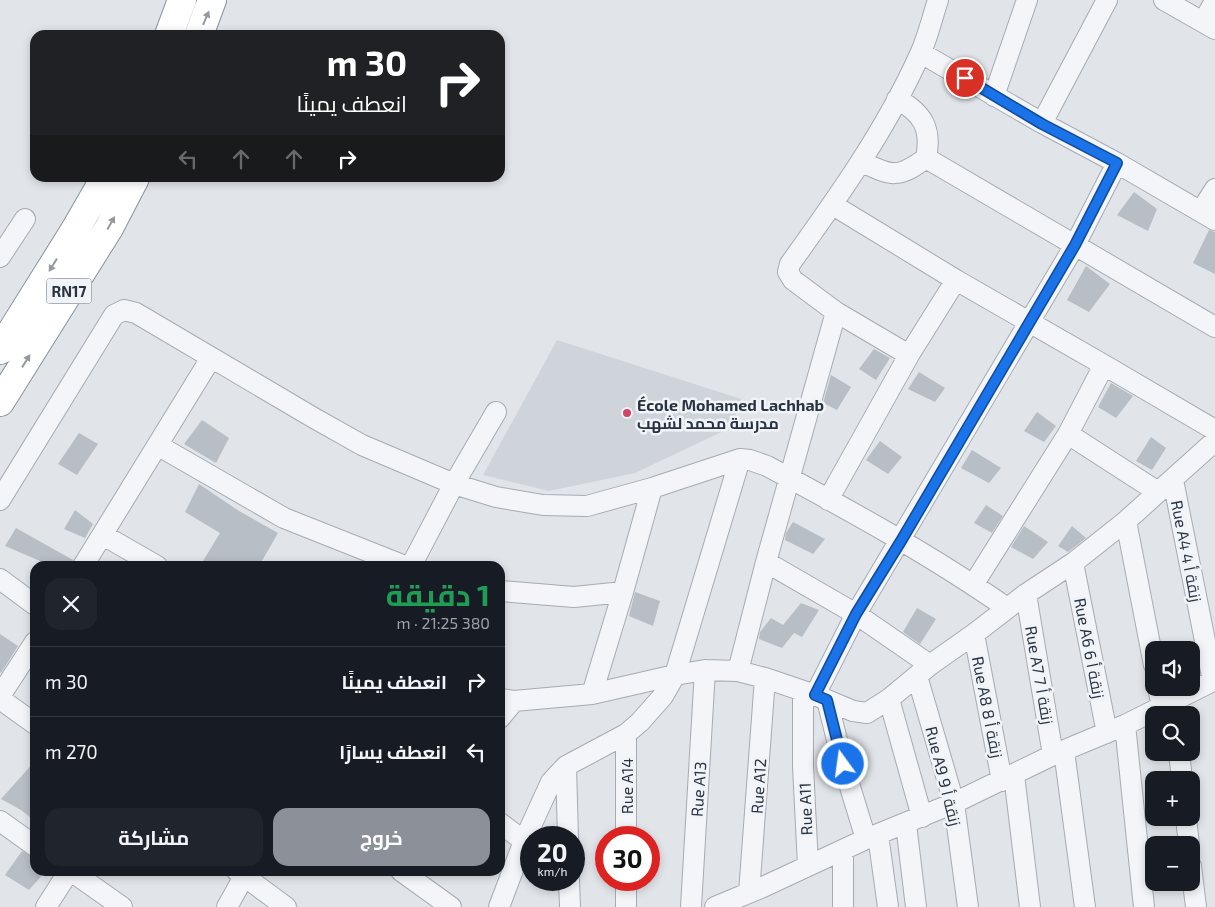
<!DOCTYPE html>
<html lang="ar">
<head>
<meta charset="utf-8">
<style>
  body { margin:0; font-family:"Exo 2",Cairo,sans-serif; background:#20242c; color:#f1f3f6; direction:rtl; height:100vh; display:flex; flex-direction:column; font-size:19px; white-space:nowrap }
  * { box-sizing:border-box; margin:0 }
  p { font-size:16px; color:#9ea1a6 }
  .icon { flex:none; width:28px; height:28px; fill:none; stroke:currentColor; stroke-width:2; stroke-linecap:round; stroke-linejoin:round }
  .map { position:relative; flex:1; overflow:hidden; direction:ltr }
  .details { position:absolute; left:30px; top:561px; width:475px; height:315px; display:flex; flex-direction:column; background:#171b24; border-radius:15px; box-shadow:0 2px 8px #0003; direction:rtl }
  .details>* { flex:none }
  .top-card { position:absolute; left:30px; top:30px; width:475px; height:152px; border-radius:15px; box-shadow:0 2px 8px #0003; direction:rtl; background:#202124; color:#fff; overflow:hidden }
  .fabs { position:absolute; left:1145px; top:641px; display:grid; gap:10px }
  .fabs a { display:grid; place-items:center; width:55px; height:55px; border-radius:10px; background:#171b24; box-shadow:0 2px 8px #0003; font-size:25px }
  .speed { position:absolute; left:520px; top:826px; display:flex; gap:10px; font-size:25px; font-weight:700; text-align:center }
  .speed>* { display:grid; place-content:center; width:65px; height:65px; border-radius:50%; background:#171b24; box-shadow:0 2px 8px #0003; line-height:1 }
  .speed small { font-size:12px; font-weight:400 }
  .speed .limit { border:8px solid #d22; background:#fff; color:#111 }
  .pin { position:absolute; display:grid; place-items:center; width:42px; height:42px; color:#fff; margin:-21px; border:2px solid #fff; border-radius:50%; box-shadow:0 1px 5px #0007 }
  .me { position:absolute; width:55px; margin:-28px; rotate:346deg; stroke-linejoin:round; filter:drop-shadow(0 0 4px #0008) }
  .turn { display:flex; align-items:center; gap:18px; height:105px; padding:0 15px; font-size:22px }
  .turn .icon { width:65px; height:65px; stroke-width:2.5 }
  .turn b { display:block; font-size:35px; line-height:42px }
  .lanes { display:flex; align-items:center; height:48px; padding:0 15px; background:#0003; justify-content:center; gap:25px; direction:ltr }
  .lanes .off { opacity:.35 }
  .round { display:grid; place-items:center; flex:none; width:52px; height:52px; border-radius:15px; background:#20242c }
  .headline { display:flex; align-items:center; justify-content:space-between; height:85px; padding:0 15px }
  h1 { font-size:30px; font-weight:700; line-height:38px; color:#1e9e55 }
  .cta { display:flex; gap:10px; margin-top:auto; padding:10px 15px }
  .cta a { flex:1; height:58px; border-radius:15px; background:#8c9099; color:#fff; font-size:20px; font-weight:700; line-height:58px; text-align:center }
  .cta a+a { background:#20242c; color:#f1f3f6 }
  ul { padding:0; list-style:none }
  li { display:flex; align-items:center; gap:15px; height:70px; padding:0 15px; border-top:1px solid #363941 }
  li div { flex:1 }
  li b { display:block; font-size:19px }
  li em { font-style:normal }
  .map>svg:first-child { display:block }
  .built { fill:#cfd4db }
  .building { fill:#b8bec6 }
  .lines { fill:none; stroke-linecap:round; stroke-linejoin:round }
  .minor-casing { stroke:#a6abb3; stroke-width:22 }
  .highway-casing { stroke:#8893a0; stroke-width:30 }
  .minor { stroke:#f3f5f8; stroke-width:20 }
  .highway { stroke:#fff; stroke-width:28 }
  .oneway { fill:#9499a0 }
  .route-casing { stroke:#114b97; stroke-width:12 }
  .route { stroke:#1a73e8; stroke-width:9 }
  .poi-dot { fill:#ce4663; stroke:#f0f3f7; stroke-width:2 }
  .labels { text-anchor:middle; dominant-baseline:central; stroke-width:5; stroke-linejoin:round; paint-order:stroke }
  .shield { fill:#f0f3f7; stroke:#656d78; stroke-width:1 }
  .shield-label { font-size:15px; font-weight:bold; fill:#293341 }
  .poi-label { font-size:16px; font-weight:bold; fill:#293341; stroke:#f0f3f7; text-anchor:start }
  .street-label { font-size:16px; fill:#293341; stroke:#f0f3f7 }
</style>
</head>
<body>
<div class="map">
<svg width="1215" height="907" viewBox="0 0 1215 907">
  <rect width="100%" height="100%" fill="#e1e4e9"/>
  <path class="built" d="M557,340l184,59 -9,28 -97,46 -86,18 -66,-16z"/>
  <path class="building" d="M1134,192l23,17 -9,22 -31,-16z
    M1209,230l6,2v42l-22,-11z
    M1086,266l24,18 -21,28 -22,-12z
    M874,349l16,9 -14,22 -17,-11z
    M919,372l26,16 -10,14 -27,-13z
    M831,375l20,12 -14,23 -14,-7z
    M1111,383l22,13 -17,22 -18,-11z
    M1037,412l19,14 -12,16 -20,-11z
    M202,420l27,18 -13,25 -32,-19z
    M79,433l19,11 -21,31 -19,-11z
    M1151,437l15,11 -14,22 -16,-9z
    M880,441l22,16 -14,17 -22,-14z
    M972,450l29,18 -12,15 -28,-15z
    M199,484l40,27 39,22 -19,33h-59l20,-33 -35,-21z
    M986,505l17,11 -11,17 -18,-10z
    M75,510l18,14 -8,14 -21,-9z
    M793,522l32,17 -12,15 -28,-14 1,-7z
    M1024,526l24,16 -15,17 -22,-12z
    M1072,526l14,12 -18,14 -10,-6z
    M16,528l57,32 -2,6h-34l3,-5 -35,-15z
    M635,592l25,9 -7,25 -24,-10z
    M801,603l18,7 -17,27 -8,-4 -12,15 -23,-9 1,-7 11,-14 12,7z
    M917,608l19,11 -16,25 -17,-12z
    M0,634l18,12 -17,27 -1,-1z
    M35,761v60l-14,-11 -20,-11z
    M22,851l13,7v13h11l-17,19 -24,-15z"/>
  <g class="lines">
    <defs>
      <path id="minor" d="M1164,0l51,29
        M1203,22l12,-21
        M921,53l121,70 75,40 98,57
        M994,96l33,-96
        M1042,123l65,-123
        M926,158l289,169
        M862,162c30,14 36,17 64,-4 6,-29 -3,-45 -29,-59
        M833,205l123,75 148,85 111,65
        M1201,211l14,-22
        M0,257l25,-38
        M909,355l-73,-43 -43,-32 -5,-8 2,-8c48,-67 96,-134 130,-210 8,-17 12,-36 18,-54
        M1068,434l90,58
        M159,446l125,72 121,48
        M1173,480l40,201
        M0,500l114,-185 10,-5 12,3 178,105 48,27 92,39 42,13 47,8 44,1 65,-18 88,-29 10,1 17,6c82,44 164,89 240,142
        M828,500l81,-145 47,-75
        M1126,521l28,144
        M103,535l54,31
        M766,562l90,52 74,51
        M1073,563l34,170
        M83,566l128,-208
        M411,566l43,-82 42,-72
        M0,579l35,26
        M973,585l95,-151 36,-69
        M500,591l74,6 49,-5
        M1026,594l27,161
        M974,634l28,147
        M738,671l28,-109 70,-250
        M917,676l37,127 14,104
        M1158,688l4,18
        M803,691v75l5,100
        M592,694l31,-102 29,-104
        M815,695l41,-81 219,-369 42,-82
        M0,696l35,-54
        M0,699l35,25
        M500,699l14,2 78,-7 83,-19 30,-5 33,1 27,7 50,17 38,16 14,2 22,-14 41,-34 44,-31 52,-40 47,-31 53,-42 89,-80
        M889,699l33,118
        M827,700l16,64 23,75
        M500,718l14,-17
        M1125,725l19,182
        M626,734v104
        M1064,751l21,156
        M1179,752l3,28
        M566,766l2,72
        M1014,775l16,132
        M1186,818l3,27
        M0,821l35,25
        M500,823l24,18
        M906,824l10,83
        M878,835l10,72
        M843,850v57
        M1191,866l5,41
        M71,871l51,36
        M237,871l49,36
        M401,871l50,36
        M569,880l1,27
        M626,880v27
        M749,893l16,-215
        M46,907l23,-36
        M227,907l20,-36
        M499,907l25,-66 27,-59 15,-16 60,-32 14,-12 23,-26 12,-21 65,-216
        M691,907l14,-237
        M715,907l48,-20 103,-48 88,-36 99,-48 72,-30 90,-45"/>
      <path id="highway" d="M169,35l13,-35
        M199,35l13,-35
        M0,350l75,-120 30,-52
        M0,402l109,-174 26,-50"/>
    </defs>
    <use href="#minor" class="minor-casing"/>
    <use href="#highway" class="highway-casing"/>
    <use href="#minor" class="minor"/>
    <use href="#highway" class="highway"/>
  </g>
  <defs><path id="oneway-solid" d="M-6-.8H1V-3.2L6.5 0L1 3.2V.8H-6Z" transform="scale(1.25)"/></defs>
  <g class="oneway">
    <use href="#oneway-solid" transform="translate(206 18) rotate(-67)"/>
    <use href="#oneway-solid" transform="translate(111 223) rotate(-61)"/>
    <use href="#oneway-solid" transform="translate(53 265) rotate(122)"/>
    <use href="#oneway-solid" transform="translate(26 361) rotate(-58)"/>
  </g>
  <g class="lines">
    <defs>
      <path id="route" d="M843,764l-16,-64 -12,-5 41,-81 45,-73 174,-296 42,-82 -75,-39 -77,-46"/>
    </defs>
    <use href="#route" class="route-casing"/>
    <use href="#route" class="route"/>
  </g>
  <circle class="poi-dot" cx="627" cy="413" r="5"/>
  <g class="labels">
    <rect class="shield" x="46.5" y="278.5" width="45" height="25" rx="4"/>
    <g class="shield-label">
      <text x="69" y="291">RN17</text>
    </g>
    <g class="poi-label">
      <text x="637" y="404">École Mohamed Lachhab<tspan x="637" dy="18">مدرسة محمد لشهب</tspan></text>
    </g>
    <g class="street-label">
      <text transform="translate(1187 551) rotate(79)">Rue A4 زنقة أ 4</text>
      <text transform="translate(1090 648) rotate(79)">Rue A6 زنقة أ 6</text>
      <text transform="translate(1040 675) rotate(80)">Rue A7 زنقة أ 7</text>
      <text transform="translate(988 707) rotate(79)">Rue A8 زنقة أ 8</text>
      <text transform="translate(944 776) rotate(76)">Rue A9 زنقة أ 9</text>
      <text transform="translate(626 786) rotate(-90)">Rue A14</text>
      <text transform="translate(758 786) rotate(-86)">Rue A12</text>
      <text transform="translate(698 789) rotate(-86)">Rue A13</text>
      <text transform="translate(805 809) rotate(-92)">Rue A11</text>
    </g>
  </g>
</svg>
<div class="fabs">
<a><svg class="icon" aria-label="sound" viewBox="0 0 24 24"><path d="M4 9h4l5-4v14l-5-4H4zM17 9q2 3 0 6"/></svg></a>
<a><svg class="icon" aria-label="search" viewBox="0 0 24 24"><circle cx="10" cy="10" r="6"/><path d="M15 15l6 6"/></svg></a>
<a>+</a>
<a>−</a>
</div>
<div class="speed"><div>20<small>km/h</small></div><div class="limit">30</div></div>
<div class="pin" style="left:965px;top:78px;background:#d93025"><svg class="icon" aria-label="arrive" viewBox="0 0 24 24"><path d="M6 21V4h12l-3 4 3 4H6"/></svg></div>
<svg class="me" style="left:843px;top:764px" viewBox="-20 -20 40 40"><circle r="17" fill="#1a73e8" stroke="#fff" stroke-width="3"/><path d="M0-11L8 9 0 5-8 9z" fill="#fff"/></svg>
<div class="top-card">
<div class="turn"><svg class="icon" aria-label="right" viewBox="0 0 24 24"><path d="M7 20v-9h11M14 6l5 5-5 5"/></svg><div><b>30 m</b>انعطف يمينًا</div></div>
<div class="lanes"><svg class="icon off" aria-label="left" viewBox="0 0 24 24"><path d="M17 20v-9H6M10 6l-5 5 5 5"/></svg><svg class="icon off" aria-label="ahead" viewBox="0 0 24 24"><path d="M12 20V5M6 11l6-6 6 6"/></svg><svg class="icon off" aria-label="ahead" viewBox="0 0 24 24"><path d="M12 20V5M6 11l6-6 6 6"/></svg><svg class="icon" aria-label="right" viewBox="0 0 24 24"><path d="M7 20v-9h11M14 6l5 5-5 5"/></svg></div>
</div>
<section class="details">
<div class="headline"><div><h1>1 دقيقة</h1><p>380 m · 21:25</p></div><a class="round"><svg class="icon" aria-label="close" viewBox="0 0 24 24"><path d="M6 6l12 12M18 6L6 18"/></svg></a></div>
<ul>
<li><svg class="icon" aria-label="right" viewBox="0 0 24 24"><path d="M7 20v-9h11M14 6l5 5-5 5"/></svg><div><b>انعطف يمينًا</b></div><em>30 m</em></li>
<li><svg class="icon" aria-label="left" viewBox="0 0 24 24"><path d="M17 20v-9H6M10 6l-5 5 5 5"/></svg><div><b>انعطف يسارًا</b></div><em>270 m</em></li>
</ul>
<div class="cta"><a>خروج</a><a>مشاركة</a></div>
</section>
</div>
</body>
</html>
